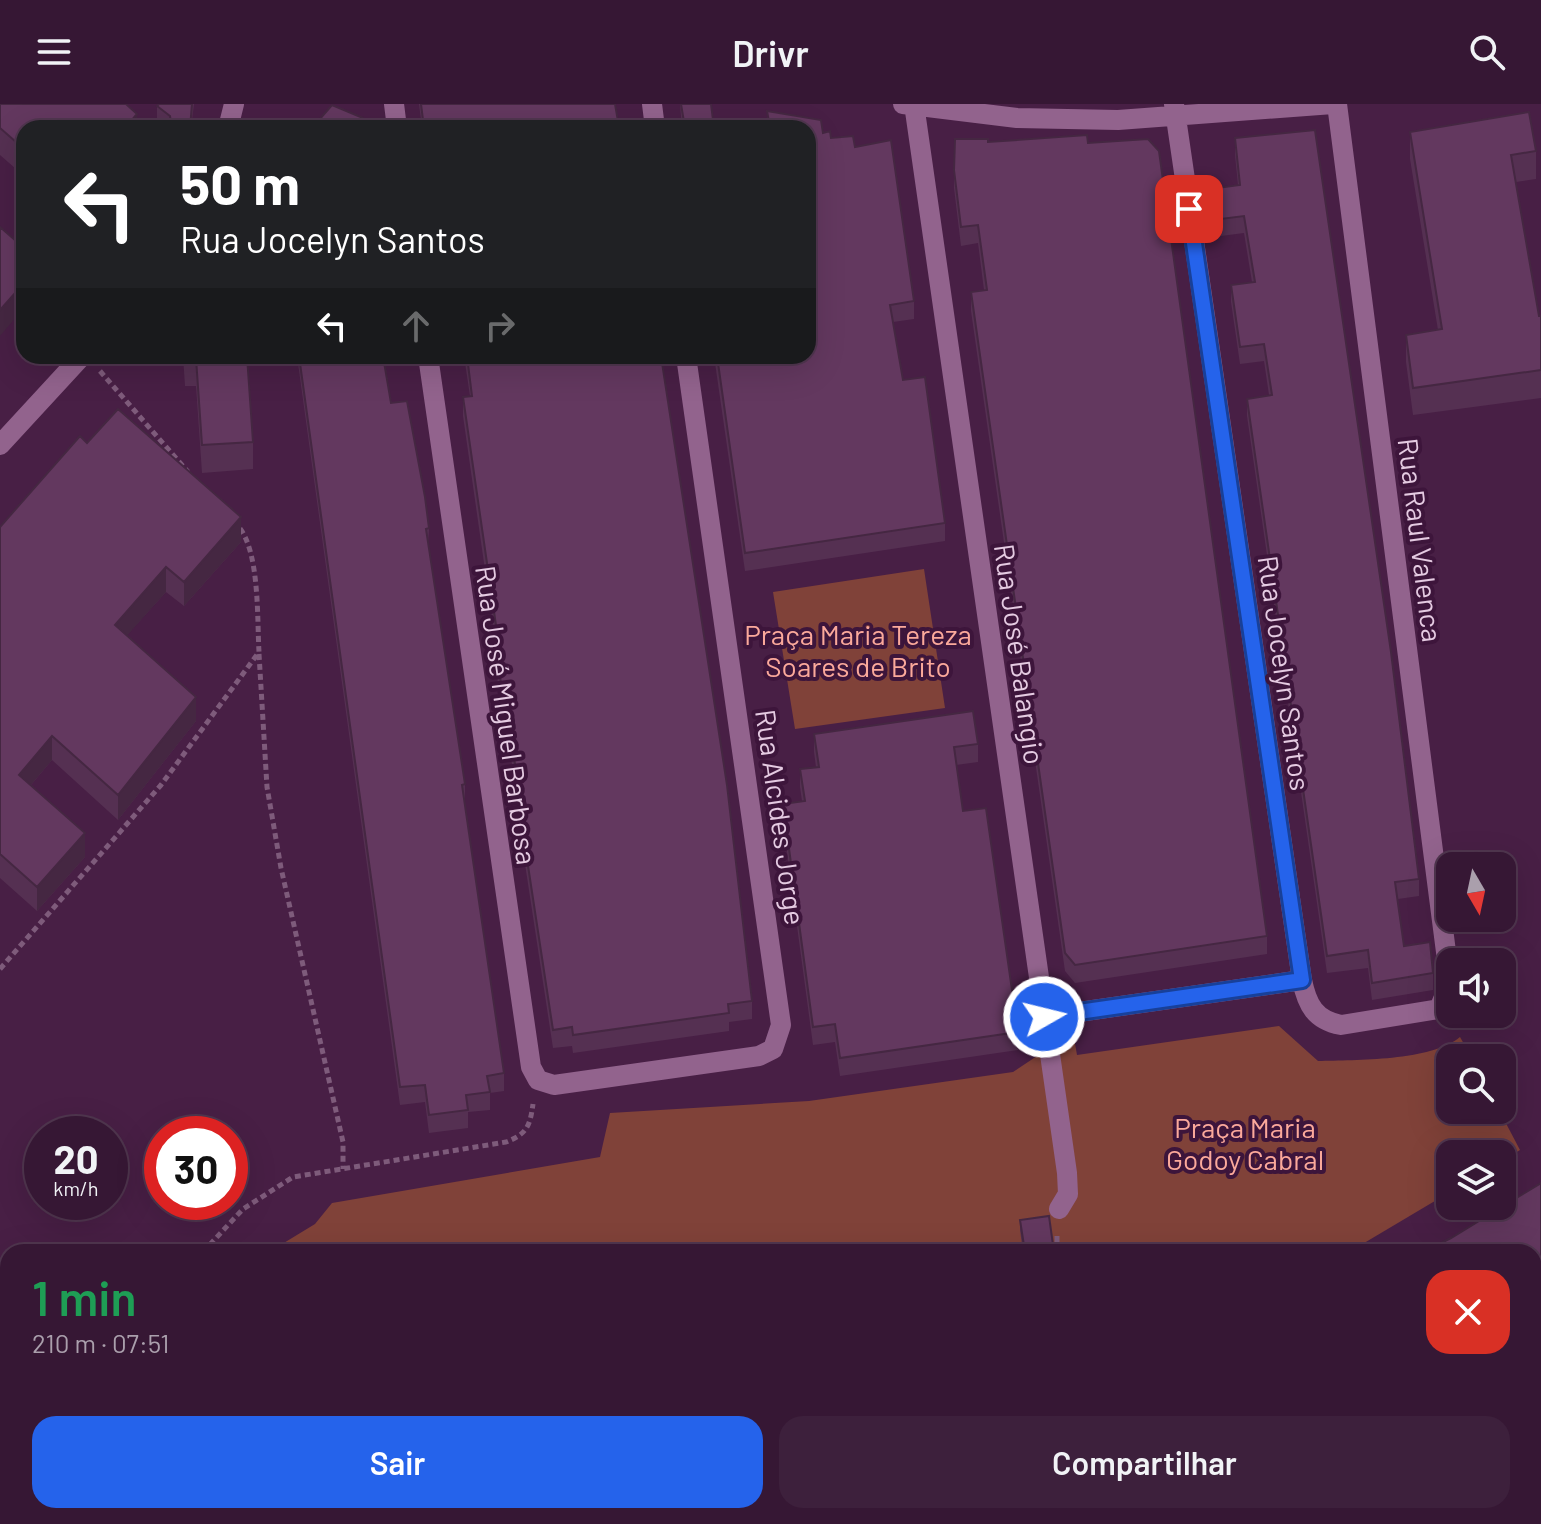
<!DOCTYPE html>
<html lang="pt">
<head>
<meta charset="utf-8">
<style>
  body { margin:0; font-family:Barlow,sans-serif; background:#3d203c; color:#f1f3f6; height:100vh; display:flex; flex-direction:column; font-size:30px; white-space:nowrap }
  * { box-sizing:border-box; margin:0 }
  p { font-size:26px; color:#aa9fac }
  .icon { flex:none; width:44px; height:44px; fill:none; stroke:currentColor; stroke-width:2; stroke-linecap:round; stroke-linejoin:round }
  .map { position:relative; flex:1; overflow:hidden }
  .sheet { position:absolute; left:0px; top:1140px; width:1542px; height:280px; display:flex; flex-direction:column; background:#361734; border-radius:24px 24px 0 0; box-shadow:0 8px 32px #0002,0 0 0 2px #50364f }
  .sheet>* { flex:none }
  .guide { position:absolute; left:16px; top:16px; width:800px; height:244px; border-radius:24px; box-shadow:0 8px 32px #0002,0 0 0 2px #50364f; background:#202124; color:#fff; overflow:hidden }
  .needle { width:52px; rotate:171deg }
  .fabs { position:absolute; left:1436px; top:748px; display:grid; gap:16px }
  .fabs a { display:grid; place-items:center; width:80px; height:80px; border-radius:16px; background:#361734; box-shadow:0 8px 32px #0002,0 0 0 2px #50364f; font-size:40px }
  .speed { position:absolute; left:24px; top:1012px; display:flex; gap:16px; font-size:40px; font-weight:700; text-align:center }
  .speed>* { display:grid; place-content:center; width:104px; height:104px; border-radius:50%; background:#361734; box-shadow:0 8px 32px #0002,0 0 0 2px #50364f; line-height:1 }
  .speed small { font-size:20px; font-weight:400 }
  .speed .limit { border:12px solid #d22; background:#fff; color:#111 }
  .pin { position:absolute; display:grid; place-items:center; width:68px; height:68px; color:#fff; margin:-34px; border-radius:16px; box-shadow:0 4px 12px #0006 }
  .me { position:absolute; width:88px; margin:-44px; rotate:82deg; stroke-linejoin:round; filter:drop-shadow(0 0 6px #0008) }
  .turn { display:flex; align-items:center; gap:28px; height:168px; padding:0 32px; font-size:36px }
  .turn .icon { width:104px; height:104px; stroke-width:2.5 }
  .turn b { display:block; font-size:56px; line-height:68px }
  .lanes { display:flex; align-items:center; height:76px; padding:0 32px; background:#0003; justify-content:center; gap:40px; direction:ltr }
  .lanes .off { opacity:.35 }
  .round { display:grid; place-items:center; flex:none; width:84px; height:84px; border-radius:24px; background:#3d203c }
  .headline { display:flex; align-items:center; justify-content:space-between; height:136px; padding:0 32px }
  h1 { font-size:48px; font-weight:600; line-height:60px; color:#1e9e55 }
  .cta { display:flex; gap:16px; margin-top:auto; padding:16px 32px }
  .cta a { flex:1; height:92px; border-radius:24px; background:#2563eb; color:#fff; font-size:32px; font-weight:600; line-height:92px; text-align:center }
  .cta a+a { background:#3d203c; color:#f1f3f6 }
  header { display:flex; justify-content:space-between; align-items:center; height:104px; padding:0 32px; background:#361734; font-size:36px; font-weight:600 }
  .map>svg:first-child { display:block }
  .green { fill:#804239 }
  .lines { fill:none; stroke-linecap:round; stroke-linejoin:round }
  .path { stroke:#7e5b7b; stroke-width:5; stroke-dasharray:6 4; stroke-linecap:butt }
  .minor { stroke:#92638d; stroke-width:20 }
  .wall { fill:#553052 }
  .shaded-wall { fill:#452742 }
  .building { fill:#63385f; stroke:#452742; stroke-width:2 }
  .route-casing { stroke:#184099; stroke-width:20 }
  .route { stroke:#2563eb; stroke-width:14 }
  .labels { text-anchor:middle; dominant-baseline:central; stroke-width:8; stroke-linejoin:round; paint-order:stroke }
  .street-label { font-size:28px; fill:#e5cbe2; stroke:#3d153b }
  .park-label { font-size:28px; fill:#fba99b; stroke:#3d153b }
</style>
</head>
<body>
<header><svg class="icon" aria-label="menu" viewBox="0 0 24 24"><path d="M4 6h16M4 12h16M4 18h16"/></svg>Drivr<svg class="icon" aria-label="search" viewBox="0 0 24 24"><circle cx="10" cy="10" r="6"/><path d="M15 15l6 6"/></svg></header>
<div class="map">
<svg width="1541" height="1420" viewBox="0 0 1541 1420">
  <rect width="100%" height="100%" fill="#481f45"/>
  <path class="green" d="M924,465l21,139 -150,21 -22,-137z
    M1279,922l39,35c38,-1 113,0 142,-24l12,21h-22v52h49l21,40 -18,11v-7h-52v38l-101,60h-1080l46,-28 17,-21 268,-46 10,-44 199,-12 204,-29 60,-40 4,23z
    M101,1412h489l-86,8h-350z"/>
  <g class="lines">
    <path class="path" d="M100,267l88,101
      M259,550l8,133 14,81 62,274v27
      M0,865l161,-184 98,-133c-2,-33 1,-101 -21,-126
      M203,1148l40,-43 50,-32 213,-35c21,-8 24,-16 27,-38
      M1057,1148v-19
      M0,1410l8,-11"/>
    <path class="minor" d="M394,0l3,24
      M652,0l3,24
      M903,0l114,14 101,2 215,-16
      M914,0l153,1069 1,21 -9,15
      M228,24l6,-24
      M428,252l103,711 7,13 16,5 205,-29 14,-7 8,-24 -95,-669
      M0,341l82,-89
      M1302,876c5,25 13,40 39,45l98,-16 11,-26 -113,-879
      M1044,913l258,-37 -128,-876
      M1044,1412v8"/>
  </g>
  <path class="wall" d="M0,0l137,24h-113v48l-24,-21z
    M159,0h35l-3,24h-29l-5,-4v-18z
    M419,0h196l3,17 11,7h-207z
    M680,0h31l3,24h-32z
    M767,7l56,22 8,5 24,9 59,154v18l-21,3 10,58 42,143v18l-200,30 -31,-215h94l-41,-234z
    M1410,28l126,19v28l-20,3 23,134h2v82l-128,17 -7,-53v-27l32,-5 -28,-171z
    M1235,34l184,741v17l-21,3 6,47 29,27v17l-61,10 -4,-32 -41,5 -80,-557v-17l22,-4 -5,-34 -24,3 -9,-62v-17l21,-3 -8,-49 -23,3 -4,-30v-18l21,-3 -3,-30z
    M988,38l100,1 179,793v18l-192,29 -10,-12 -94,-660v-19l13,-2 -6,-47 -17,3 -7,-58v-18z
    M183,252h64l6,86v27l-51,4 -6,-87h-11z
    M297,252h87l7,47 38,125 -1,18 37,238v18l39,271v18l-14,2v17l-22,2v16l-39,5 -4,-31 -25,3z
    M464,252h197l91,645v18l-23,3v9l-156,22 -1,-7 -19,2 -28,-184v-18l1,-1 -30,-173 1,-18 -34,-238v-19l7,-1z
    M87,339l154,99 -57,64 -18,-14 -39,43 69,86 -78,99 -66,-60 -21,25 54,72 -48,54 -37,-33v-351z
    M814,630l164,10v18l-22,3 7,46 55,221v18l-178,26 -5,-34 -22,3 -30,-223v-18l19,-3 -2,-14v-18l16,-2 -2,-15z
    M1541,1079l-6,341h-166l-5,-8h170v-264l-83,-14z
    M1020,1116l34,32h-31l-3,-22z"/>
  <path class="shaded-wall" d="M137,10v14h-12z
    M24,179v25l-24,28v-26z
    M241,413v25l-57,64v-24z
    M166,463v25l-51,57v-24z
    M196,593v24l-78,99v-25z
    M52,632v24l-33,39v-24z
    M85,729v24l-48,54v-24z
    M1541,1391v25l-6,4h-42l13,-8h28v-17z"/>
  <path class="building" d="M0,0h126l11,10 -12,14h-101v21l-24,-21z
    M159,0h33l-2,24h-18l-2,-12 -13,-10z
    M421,0h194l3,17 10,-2 1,9h-205z
    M681,0h30l3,24h-29z
    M332,1l31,13 1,10h-52z
    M767,7l54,9 2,13 7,-2 1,7 22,-2 2,11 36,-7 23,161 -24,4 13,75 22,-3 20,146 -200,30 -28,-197h91v-228h-82l43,-6z
    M1529,8l7,39 -25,4 28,161h2v54l-128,18 -7,-53 36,-6 -32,-197z
    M1315,26l76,522 28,227 -24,3 9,64 26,-4 3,31 -61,10 -4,-33 -41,6 -80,-557 25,-4 -8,-51 -24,3 -9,-62 24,-3 -11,-66 -23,3 -4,-31 23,-3 -5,-47z
    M1087,31l1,8 60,-4 11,12 108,785 -192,29 -10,-12 -94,-661 16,-2 -9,-65 -17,2 -7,-57 1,-31h33v3z
    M0,123l24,21v35l-24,27z
    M185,252h62l6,86 -51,3 -6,-87 -11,1z
    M299,252h84l8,47 16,-2 18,96 4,31 -3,1 39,255 -3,1 42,288 -17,3 3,16 -24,3 2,15 -39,5 -4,-30 -25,2z
    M467,252h194l66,429 25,216 -24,3 1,9 -156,22 -1,-8 -19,3 -28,-184 4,-1 -33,-191 4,-1 -37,-256 9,-1z
    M118,305l123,108 -57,65 -18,-15 -51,58 81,72 -78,98 -66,-59 -33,39 66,58 -48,54 -37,-33v-327l80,-91 7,7z
    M973,607l5,33 -24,3 9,64 23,-3 32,224 -178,26 -5,-34 -22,3 -30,-223 22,-3 -5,-32 19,-2 -5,-33z
    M1541,1079v312l-7,4v-247h-111l28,-14z
    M1049,1112l5,36h-29l-5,-32z
    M746,1412h272l1,8h-359z
    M1117,1412h193l5,8h-201l-3,-4z
    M1379,1412h127l-13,8h-110z"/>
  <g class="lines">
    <defs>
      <path id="route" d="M1044,913l258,-37 -113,-771"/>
    </defs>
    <use href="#route" class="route-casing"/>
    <use href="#route" class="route"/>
  </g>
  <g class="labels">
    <g class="street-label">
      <text transform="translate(1421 436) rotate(83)">Rua Raul Valenca</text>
      <text transform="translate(1020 550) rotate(82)">Rua José Balangio</text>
      <text transform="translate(1285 569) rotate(82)">Rua Jocelyn Santos</text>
      <text transform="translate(507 611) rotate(82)">Rua José Miguel Barbosa</text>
      <text transform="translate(781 713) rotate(82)">Rua Alcides Jorge</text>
    </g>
    <g class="park-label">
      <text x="858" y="530">Praça Maria Tereza<tspan x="858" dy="32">Soares de Brito</tspan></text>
      <text x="1245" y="1023">Praça Maria<tspan x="1245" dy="32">Godoy Cabral</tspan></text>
    </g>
  </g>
</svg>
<div class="fabs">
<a><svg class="needle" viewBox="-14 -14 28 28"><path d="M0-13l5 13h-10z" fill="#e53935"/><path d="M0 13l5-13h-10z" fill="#aa9fac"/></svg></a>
<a><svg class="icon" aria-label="sound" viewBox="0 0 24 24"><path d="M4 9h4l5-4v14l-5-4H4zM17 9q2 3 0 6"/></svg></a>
<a><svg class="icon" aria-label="search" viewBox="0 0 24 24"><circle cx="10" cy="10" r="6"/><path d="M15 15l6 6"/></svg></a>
<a><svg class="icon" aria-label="layers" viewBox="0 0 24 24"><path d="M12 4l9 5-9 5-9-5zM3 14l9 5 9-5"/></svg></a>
</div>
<div class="speed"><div>20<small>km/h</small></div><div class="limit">30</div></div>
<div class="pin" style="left:1189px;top:105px;background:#d93025"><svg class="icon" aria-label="arrive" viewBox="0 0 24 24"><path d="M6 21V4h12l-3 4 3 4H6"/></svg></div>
<svg class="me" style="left:1044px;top:913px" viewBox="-20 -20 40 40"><circle r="17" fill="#2563eb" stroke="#fff" stroke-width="3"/><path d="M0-11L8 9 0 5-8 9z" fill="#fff"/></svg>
<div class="guide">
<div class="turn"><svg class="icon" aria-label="left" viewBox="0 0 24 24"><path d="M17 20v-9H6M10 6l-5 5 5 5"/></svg><div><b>50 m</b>Rua Jocelyn Santos</div></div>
<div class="lanes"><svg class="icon" aria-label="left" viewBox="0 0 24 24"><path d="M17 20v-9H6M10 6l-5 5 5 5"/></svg><svg class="icon off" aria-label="ahead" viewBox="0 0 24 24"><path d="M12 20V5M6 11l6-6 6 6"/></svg><svg class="icon off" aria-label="right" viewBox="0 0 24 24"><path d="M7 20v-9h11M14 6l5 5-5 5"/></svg></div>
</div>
<section class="sheet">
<div class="headline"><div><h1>1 min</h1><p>210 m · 07:51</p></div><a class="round" style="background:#d93025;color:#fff"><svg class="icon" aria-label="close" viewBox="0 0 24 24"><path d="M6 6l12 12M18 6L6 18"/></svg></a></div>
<div class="cta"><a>Sair</a><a>Compartilhar</a></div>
</section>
</div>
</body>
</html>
